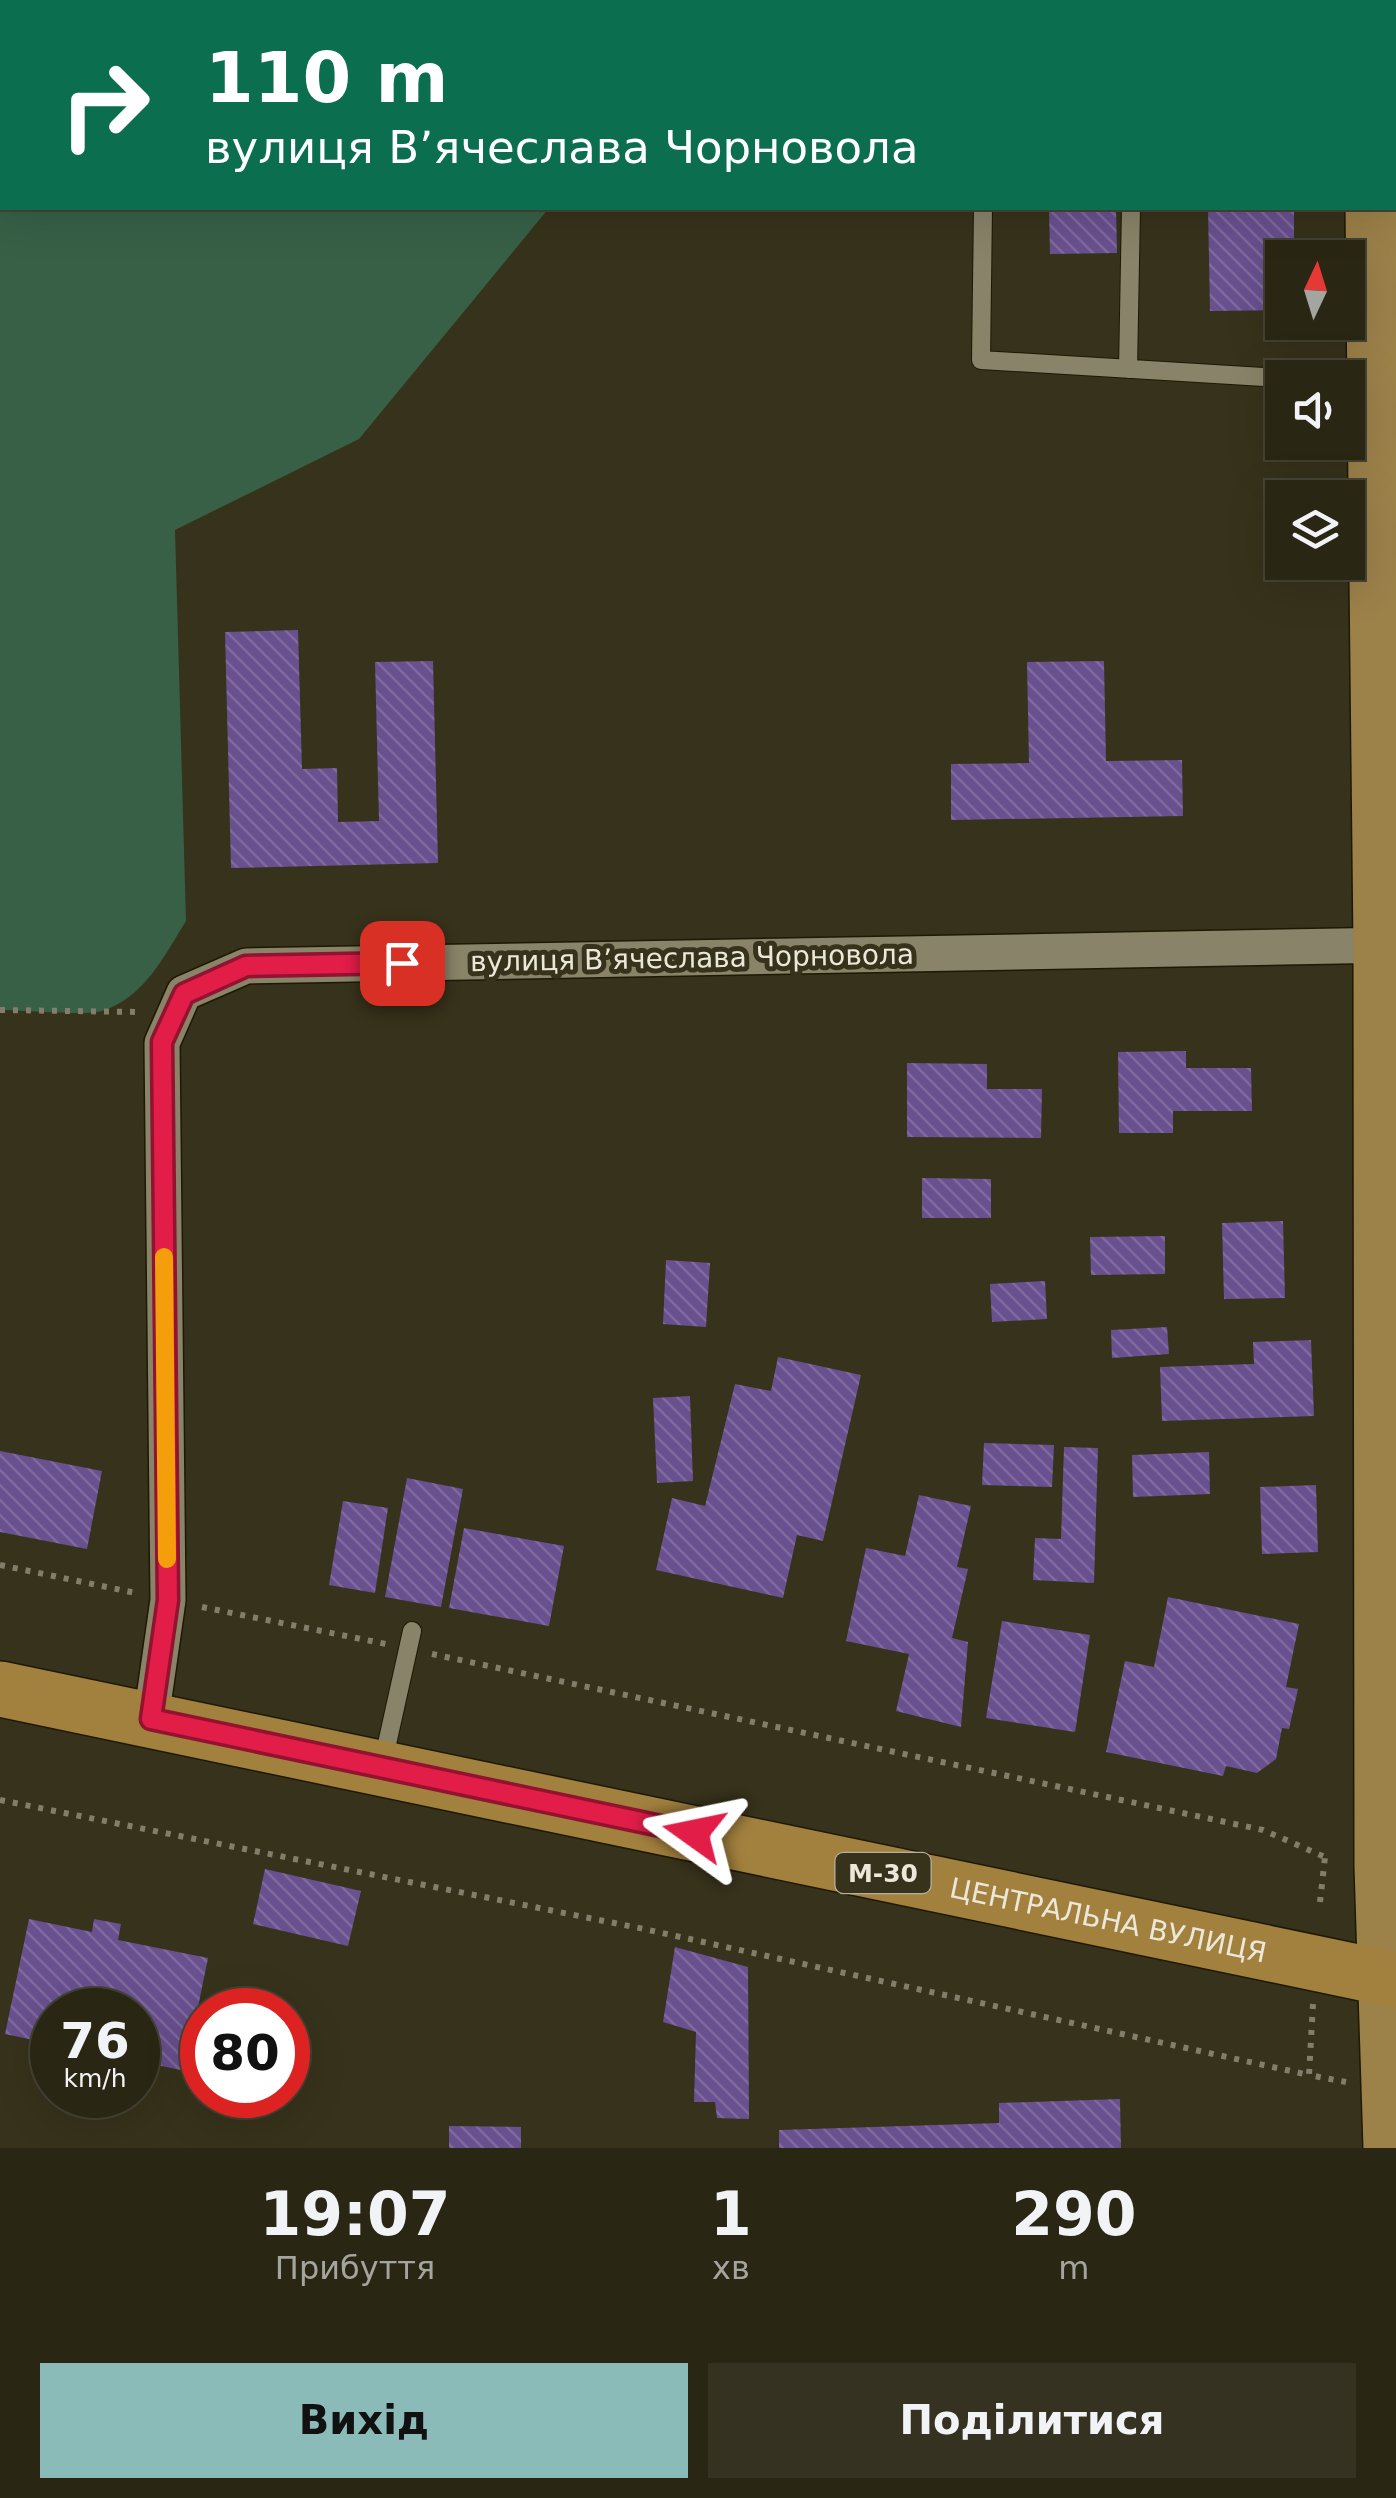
<!DOCTYPE html>
<html lang="uk">
<head>
<meta charset="utf-8">
<style>
  body { margin:0; font-family:"DejaVu Sans",sans-serif; background:#353222; color:#f1f3f6; height:100vh; display:flex; flex-direction:column; font-size:38px; white-space:nowrap }
  * { box-sizing:border-box; margin:0 }
  p { font-size:32px; color:#a5a5a0 }
  .icon { flex:none; width:55px; height:55px; fill:none; stroke:currentColor; stroke-width:2; stroke-linecap:round; stroke-linejoin:round }
  .map { position:relative; height:2148px; overflow:hidden }
  .drawer { display:flex; flex-direction:column; background:#292614; flex:1 }
  .drawer>* { flex:none }
  .top-card { position:absolute; left:0px; top:0px; width:1398px; height:210px; box-shadow:0 10px 40px #0002,0 0 0 2px #454334; background:#0b6e4f; color:#fff; overflow:hidden }
  .needle { width:65px; rotate:4deg }
  .tools { position:absolute; left:1265px; top:240px; display:grid; gap:20px }
  .tools a { display:grid; place-items:center; width:100px; height:100px; border-radius:0px; background:#292614; box-shadow:0 10px 40px #0002,0 0 0 2px #454334; font-size:50px }
  .speed { position:absolute; left:30px; top:1988px; display:flex; gap:20px; font-size:50px; font-weight:700; text-align:center }
  .speed>* { display:grid; place-content:center; width:130px; height:130px; border-radius:50%; background:#292614; box-shadow:0 10px 40px #0002,0 0 0 2px #454334; line-height:1 }
  .speed small { font-size:25px; font-weight:400 }
  .speed .limit { border:15px solid #d22; background:#fff; color:#111 }
  .pin { position:absolute; display:grid; place-items:center; width:85px; height:85px; color:#fff; margin:-42px; border-radius:20px; box-shadow:0 5px 15px #0006 }
  .me { position:absolute; width:110px; margin:-55px; rotate:282deg; stroke-linejoin:round; filter:drop-shadow(0 0 8px #0008) }
  .turn { display:flex; align-items:center; gap:35px; height:210px; padding:0 40px; font-size:45px }
  .turn .icon { width:130px; height:130px; stroke-width:2.5 }
  .turn b { display:block; font-size:70px; line-height:85px }
  .eta { display:flex; justify-content:space-evenly; align-items:center; height:170px; text-align:center }
  .eta b { font-size:60px; font-weight:600; line-height:70px }
  .action { display:flex; gap:20px; margin-top:auto; padding:20px 40px }
  .action a { flex:1; height:115px; border-radius:0px; background:#8bbbb9; color:#111; font-size:40px; font-weight:600; line-height:115px; text-align:center }
  .action a+a { background:#353222; color:#f1f3f6 }
  .map>svg:first-child { display:block }
  .green { fill:#376047 }
  .building { fill:url(#building-back-hatch) }
  .lines { fill:none; stroke-linecap:round; stroke-linejoin:round }
  .service-casing { stroke:#1e1904; stroke-width:20 }
  .minor-casing { stroke:#1e1904; stroke-width:38 }
  .primary-casing { stroke:#1e1904; stroke-width:58 }
  .trunk-casing { stroke:#1e1904; stroke-width:58 }
  .path { stroke:#827e6b; stroke-width:6; stroke-dasharray:5 8; stroke-linecap:butt }
  .service { stroke:#898369; stroke-width:18 }
  .minor { stroke:#898369; stroke-width:35 }
  .primary { stroke:#9c8149; stroke-width:55 }
  .trunk { stroke:#a2803e; stroke-width:55 }
  .route-casing { stroke:#92132f; stroke-width:25 }
  .route { stroke:#e11d48; stroke-width:18 }
  .slow { stroke:#f59e0b; stroke-width:18 }
  .labels { text-anchor:middle; dominant-baseline:central; stroke-width:10; stroke-linejoin:round; paint-order:stroke }
  .shield { fill:#37321b; stroke:#b5b1a1; stroke-width:2.5 }
  .shield-label { font-size:25px; font-weight:bold; fill:#ebe8da }
  .street-label { font-size:28px; fill:#ebe8da; stroke:#37321b }
</style>
</head>
<body>
<div class="map">
<svg width="1396" height="2148" viewBox="0 0 1396 2148">
  <defs>
    <pattern id="building-back-hatch" width="6" height="6" patternUnits="userSpaceOnUse" patternTransform="scale(2.5)"><rect width="6" height="6" fill="#69508f"/><path d="M-1 5l2 2M0 0l6 6M5-1l2 2" fill="none" stroke="#7f699e"/></pattern>
  </defs>
  <rect width="100%" height="100%" fill="#37321b"/>
  <path class="green" d="M0,0h735l-733,2v206h547l-190,231 -184,91 11,391c-21,34 -42,77 -84,90 -18,5 -79,-1 -102,-1z"/>
  <path class="building" d="M1049,208h67l1,45 -67,1z
    M1208,208h86v50h-12v52l-72,1z
    M298,630l4,139 35,-1 1,54 41,-1 -4,-159 58,-1 5,202 -207,5 -6,-236z
    M1104,661l2,100 76,-1 1,56 -232,4v-56l78,-1 -2,-101z
    M1186,1051v17h65l1,43h-79v22h-54l-1,-81z
    M907,1063l80,1v25h55l-1,49 -134,-1z
    M922,1178l69,1v39h-69z
    M1283,1221l2,77 -61,1 -2,-76z
    M1165,1236v38l-74,1 -1,-38z
    M666,1260l44,3 -4,64 -43,-3z
    M1045,1281l2,38 -55,3 -2,-38z
    M1167,1327l2,27 -57,4 -1,-28z
    M1311,1340l3,76 -152,5 -2,-54 94,-3 -1,-22z
    M778,1357l83,18 -38,166 -26,-6 -14,63 -127,-28 16,-72 33,8 30,-122 36,7z
    M690,1396l3,85 -36,2 -4,-85z
    M984,1443l70,2 -2,42 -70,-2z
    M1064,1447l34,1 -4,135 -61,-3 2,-42 26,1z
    M0,1451l102,20 -15,78 -87,-17z
    M1209,1452l1,42 -77,3 -1,-42z
    M407,1478l56,11 -22,118 -56,-10z
    M1316,1485l2,67 -56,2 -2,-67z
    M919,1495l52,11 -14,61 11,2 -16,69 16,4 -7,85 -65,-16 13,-57 -63,-13 20,-93 39,8z
    M343,1501l45,7 -13,85 -46,-8z
    M464,1528l100,18 -15,80 -100,-18z
    M1168,1597l131,27 -13,63 12,2 -9,40 -7,-1 -6,31 -19,14 -31,-7 -3,10 -117,-24 19,-91 29,6z
    M1002,1621l88,14 -15,97 -89,-14z
    M265,1869l96,22 -13,55 -95,-22z
    M29,1919l63,13 2,-13 27,5 -3,16 90,18 -23,113 -47,-10v-51h-86v34l-47,-10z
    M675,1947l73,20 1,152 -32,-1 -2,-16h-21l2,-70 -33,-10z
    M1120,2099l1,49h-342v-18l220,-7v-20z
    M449,2126l72,1v21h-72z"/>
  <g class="lines">
    <defs>
      <path id="service" d="M984,2v-2
        M1136,2v-2
        M983,208l-2,152 301,18
        M1128,369l3,-161
        M383,1762l29,-131"/>
      <path id="minor" d="M151,1719l17,-119 -6,-557 22,-50 62,-27 1150,-21"/>
      <path id="primary" d="M1371,0v2
        M1373,208l8,737 1,921 9,282"/>
      <g id="trunk">
        <path id="s1" d="M0,1689l1396,291"/>
      </g>
    </defs>
    <use href="#service" class="service-casing"/>
    <use href="#minor" class="minor-casing"/>
    <use href="#primary" class="primary-casing"/>
    <use href="#trunk" class="trunk-casing"/>
    <path class="path" d="M0,1010l139,2
      M0,1565l136,28
      M202,1607l184,37
      M432,1654l831,176 62,27
      M0,1800l644,129 665,146
      M1320,1902l5,-45h3
      M1313,2004l-4,71 37,7"/>
    <use href="#service" class="service"/>
    <use href="#minor" class="minor"/>
    <use href="#primary" class="primary"/>
    <use href="#trunk" class="trunk"/>
  </g>
  <g class="lines">
    <defs>
      <path id="route" d="M402,963l-156,3 -62,28 -22,48 6,558 -17,119 543,114"/>
    </defs>
    <use href="#route" class="route-casing"/>
    <use href="#route" class="route"/>
    <path class="slow" d="M164,1257l3,302"/>
  </g>
  <g class="labels">
    <rect class="shield" x="835.5" y="1853" width="95" height="40" rx="8"/>
    <g class="shield-label">
      <text x="883" y="1873">М-30</text>
    </g>
    <g class="street-label">
      <text transform="translate(692 958) rotate(-1)">вулиця Вʼячеслава Чорновола</text>
      <text stroke="none"><textPath href="#s1" startOffset="1132">ЦЕНТРАЛЬНА ВУЛИЦЯ</textPath></text>
    </g>
  </g>
</svg>
<div class="tools">
<a><svg class="needle" viewBox="-14 -14 28 28"><path d="M0-13l5 13h-10z" fill="#e53935"/><path d="M0 13l5-13h-10z" fill="#a5a5a0"/></svg></a>
<a><svg class="icon" aria-label="sound" viewBox="0 0 24 24"><path d="M4 9h4l5-4v14l-5-4H4zM17 9q2 3 0 6"/></svg></a>
<a><svg class="icon" aria-label="layers" viewBox="0 0 24 24"><path d="M12 4l9 5-9 5-9-5zM3 14l9 5 9-5"/></svg></a>
</div>
<div class="speed"><div>76<small>km/h</small></div><div class="limit">80</div></div>
<div class="pin" style="left:402px;top:963px;background:#d93025"><svg class="icon" aria-label="arrive" viewBox="0 0 24 24"><path d="M6 21V4h12l-3 4 3 4H6"/></svg></div>
<svg class="me" style="left:694px;top:1833px" viewBox="-20 -20 40 40"><path d="M0-17L14 15 0 8-14 15z" fill="#e11d48" stroke="#fff" stroke-width="4"/></svg>
<div class="top-card">
<div class="turn"><svg class="icon" aria-label="right" viewBox="0 0 24 24"><path d="M7 20v-9h11M14 6l5 5-5 5"/></svg><div><b>110 m</b>вулиця Вʼячеслава Чорновола</div></div>
</div>
</div>
<section class="drawer">
<div class="eta">
<div><b>19:07</b><p>Прибуття</p></div>
<div><b>1</b><p>хв</p></div>
<div><b>290</b><p>m</p></div>
</div>
<div class="action"><a>Вихід</a><a>Поділитися</a></div>
</section>
</body>
</html>
